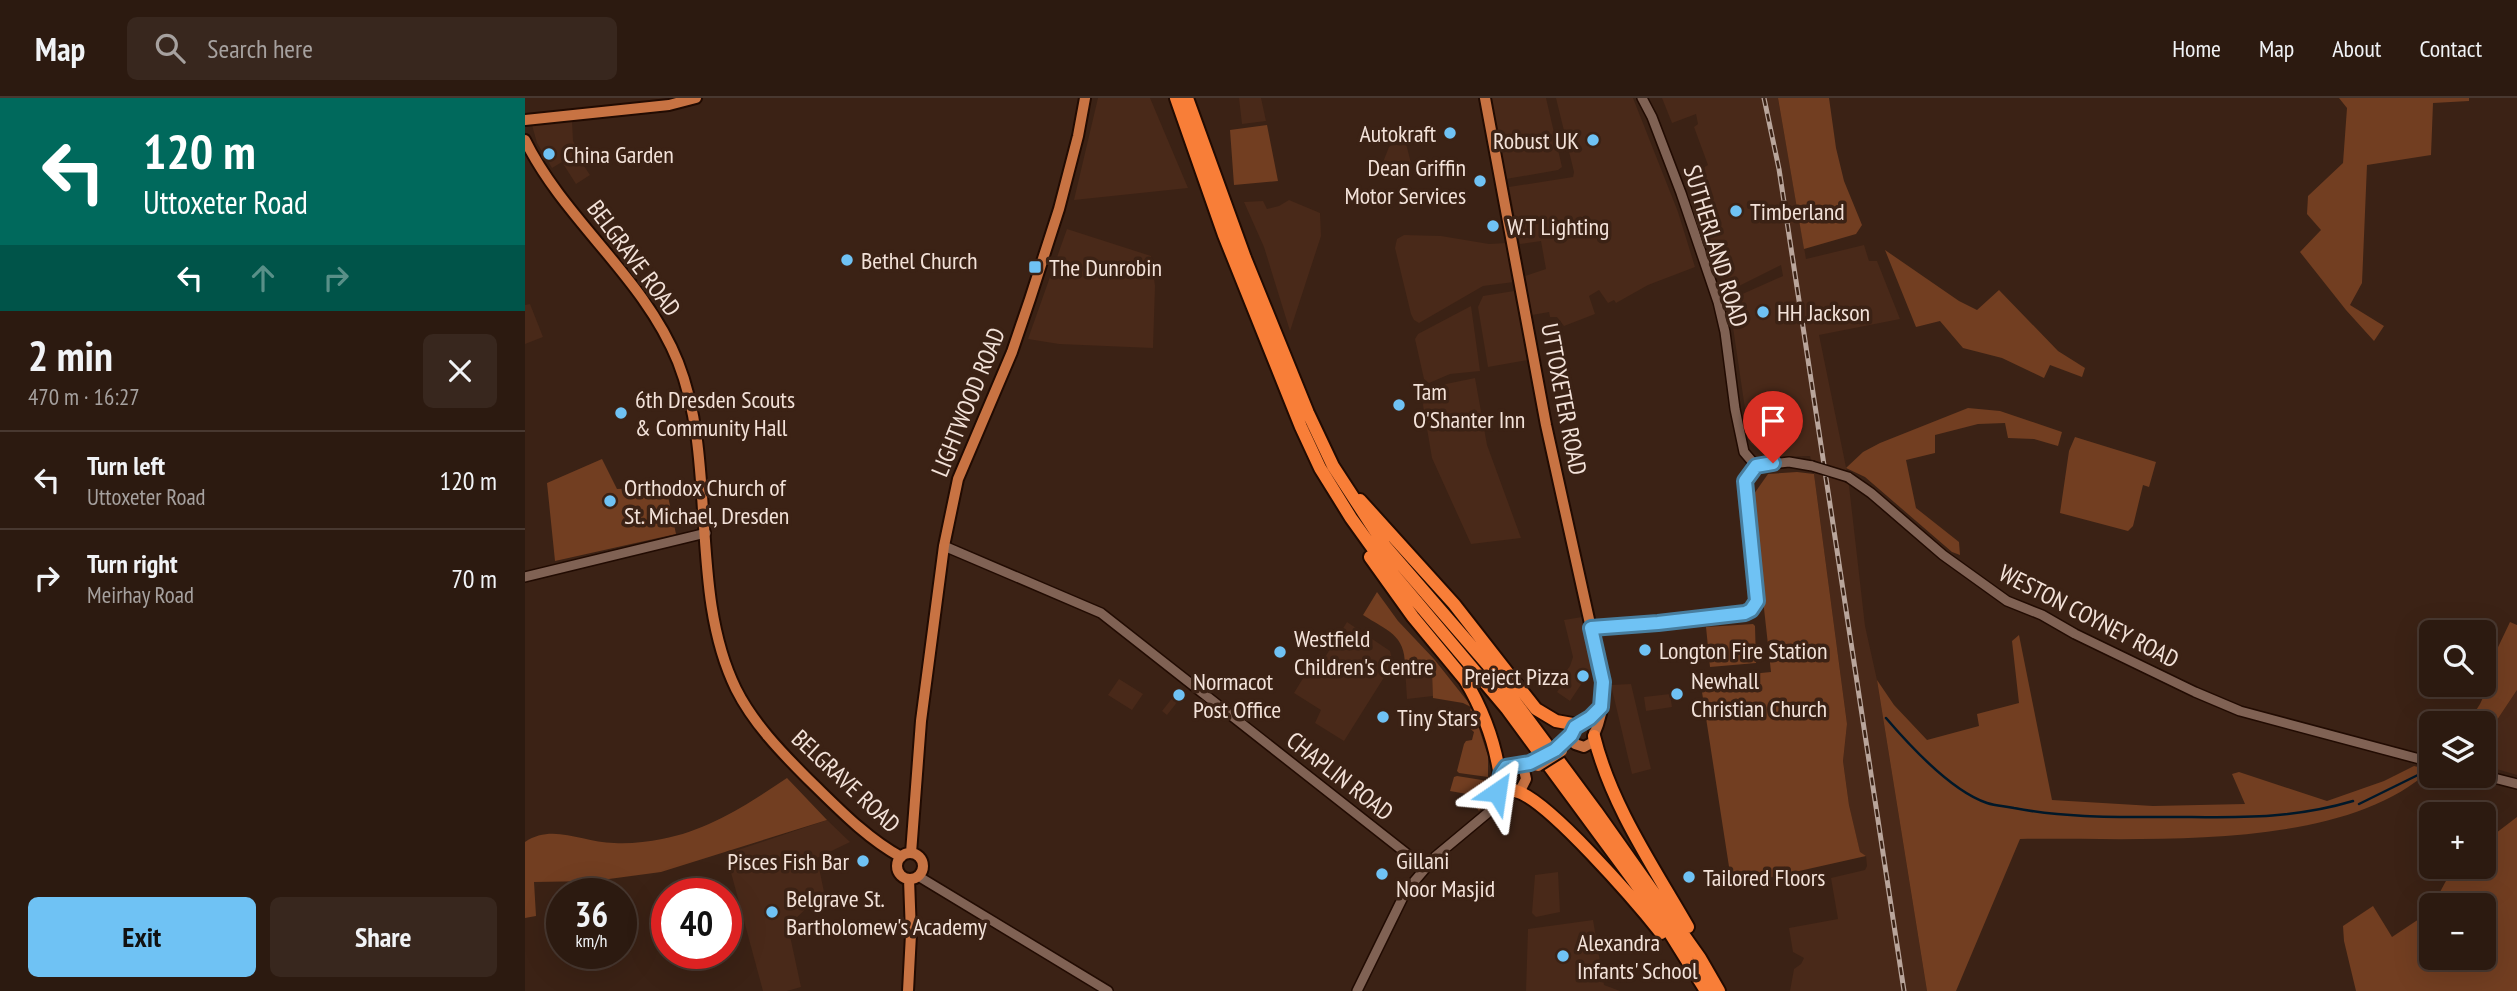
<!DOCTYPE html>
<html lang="en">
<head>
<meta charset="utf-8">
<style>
  body { margin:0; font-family:"PT Sans Narrow",sans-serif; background:#38271e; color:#f1f3f6; height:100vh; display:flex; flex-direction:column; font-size:26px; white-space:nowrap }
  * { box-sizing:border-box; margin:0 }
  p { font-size:23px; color:#a6a19f }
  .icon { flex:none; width:38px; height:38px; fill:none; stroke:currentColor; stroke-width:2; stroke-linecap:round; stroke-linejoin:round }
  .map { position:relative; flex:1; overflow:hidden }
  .sheet { display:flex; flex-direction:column; background:#2c1a10; width:525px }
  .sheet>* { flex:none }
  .hud { background:#00695c; color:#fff; overflow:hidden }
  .tools { position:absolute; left:1894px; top:522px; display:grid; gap:14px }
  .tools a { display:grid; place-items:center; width:77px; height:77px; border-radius:10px; background:#2c1a10; box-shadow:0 7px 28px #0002,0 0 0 2px #483830; font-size:35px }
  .speed { position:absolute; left:21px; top:780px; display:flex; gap:14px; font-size:35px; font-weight:700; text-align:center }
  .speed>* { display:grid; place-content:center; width:91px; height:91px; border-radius:50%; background:#2c1a10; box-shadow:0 7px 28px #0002,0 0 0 2px #483830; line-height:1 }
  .speed small { font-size:18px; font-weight:400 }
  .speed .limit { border:10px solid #d22; background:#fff; color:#111 }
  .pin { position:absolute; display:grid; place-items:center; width:60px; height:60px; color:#fff; margin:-72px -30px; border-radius:50% 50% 50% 0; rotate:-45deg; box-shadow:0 0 7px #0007 }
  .pin .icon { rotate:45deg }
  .me { position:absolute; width:77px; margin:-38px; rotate:32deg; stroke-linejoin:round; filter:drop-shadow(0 0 5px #0008) }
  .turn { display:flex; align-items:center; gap:24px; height:147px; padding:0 28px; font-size:32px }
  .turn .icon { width:91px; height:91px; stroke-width:2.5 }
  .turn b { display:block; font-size:49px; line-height:60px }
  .lanes { display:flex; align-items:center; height:66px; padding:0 28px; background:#0003; justify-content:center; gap:35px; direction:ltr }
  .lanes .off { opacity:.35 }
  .round { display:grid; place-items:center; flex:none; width:74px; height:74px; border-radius:10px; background:#38271e }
  .summary { display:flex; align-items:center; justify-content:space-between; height:119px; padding:0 28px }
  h1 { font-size:42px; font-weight:600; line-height:52px }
  .action { display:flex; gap:14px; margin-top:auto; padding:14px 28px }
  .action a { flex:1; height:80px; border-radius:10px; background:#6fc2f4; color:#111; font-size:28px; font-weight:600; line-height:80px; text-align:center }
  .action a+a { background:#38271e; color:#f1f3f6 }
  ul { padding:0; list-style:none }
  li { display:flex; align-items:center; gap:21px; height:98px; padding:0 28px; border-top:2px solid #483830 }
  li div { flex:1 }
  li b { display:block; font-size:26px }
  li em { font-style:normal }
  header { display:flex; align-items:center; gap:42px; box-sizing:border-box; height:98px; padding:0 35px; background:#2c1a10; border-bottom:2px solid #483830 }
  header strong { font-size:33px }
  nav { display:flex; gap:38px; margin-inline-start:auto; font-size:24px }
  .search { width:490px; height:63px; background:#38271e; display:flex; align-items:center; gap:18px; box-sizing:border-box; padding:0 24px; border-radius:10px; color:#a6a19f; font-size:26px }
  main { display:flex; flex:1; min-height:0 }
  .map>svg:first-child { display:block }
  .built { fill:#492919 }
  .green { fill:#723e21 }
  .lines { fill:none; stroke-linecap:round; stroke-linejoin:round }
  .stream { stroke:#001829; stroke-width:2.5 }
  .minor-casing { stroke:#210b02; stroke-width:12 }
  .major-casing { stroke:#210b02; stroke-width:14 }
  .highway-casing { stroke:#210b02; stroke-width:16 }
  .minor { stroke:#806254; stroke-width:9 }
  .major { stroke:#c87343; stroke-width:10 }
  .highway { stroke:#f87e38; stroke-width:12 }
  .rail-casing { stroke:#b9a59b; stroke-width:5 }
  .rail { stroke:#3b2215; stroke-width:2.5; stroke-dasharray:8; stroke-linecap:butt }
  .minor-bridge-casing { stroke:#210b02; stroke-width:12; stroke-linecap:butt }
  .major-bridge-casing { stroke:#210b02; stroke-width:14; stroke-linecap:butt }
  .minor-bridge { stroke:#806254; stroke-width:9 }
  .major-bridge { stroke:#c87343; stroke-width:10 }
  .route-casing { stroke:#487e9f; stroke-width:18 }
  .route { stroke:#6fc2f4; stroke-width:12 }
  .poi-dot { fill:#6fc2f4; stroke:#3b2215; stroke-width:2.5 }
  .labels { text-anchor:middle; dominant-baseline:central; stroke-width:7; stroke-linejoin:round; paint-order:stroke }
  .poi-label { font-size:24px; fill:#f3e2d9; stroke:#3b2215; text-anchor:start }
  .street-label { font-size:24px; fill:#f3e2d9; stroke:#3b2215 }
</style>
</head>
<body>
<header>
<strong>Map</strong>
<div class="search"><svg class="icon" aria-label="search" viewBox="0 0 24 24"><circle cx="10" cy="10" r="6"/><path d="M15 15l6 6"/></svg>Search here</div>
<nav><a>Home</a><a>Map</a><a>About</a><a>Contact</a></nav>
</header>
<main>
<section class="sheet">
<div class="hud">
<div class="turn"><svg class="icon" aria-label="left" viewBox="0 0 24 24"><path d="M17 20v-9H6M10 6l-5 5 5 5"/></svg><div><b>120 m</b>Uttoxeter Road</div></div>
<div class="lanes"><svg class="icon" aria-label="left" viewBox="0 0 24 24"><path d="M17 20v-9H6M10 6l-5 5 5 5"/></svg><svg class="icon off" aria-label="ahead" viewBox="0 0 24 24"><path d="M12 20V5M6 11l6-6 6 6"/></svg><svg class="icon off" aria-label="right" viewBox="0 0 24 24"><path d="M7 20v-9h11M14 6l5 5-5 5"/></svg></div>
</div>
<div class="summary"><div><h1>2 min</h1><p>470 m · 16:27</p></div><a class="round"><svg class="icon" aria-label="close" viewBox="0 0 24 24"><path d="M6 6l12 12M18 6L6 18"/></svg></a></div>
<ul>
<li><svg class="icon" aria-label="left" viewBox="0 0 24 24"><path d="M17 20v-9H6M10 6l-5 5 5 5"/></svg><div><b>Turn left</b><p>Uttoxeter Road</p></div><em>120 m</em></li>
<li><svg class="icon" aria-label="right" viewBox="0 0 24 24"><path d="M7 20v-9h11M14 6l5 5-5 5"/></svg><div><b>Turn right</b><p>Meirhay Road</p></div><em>70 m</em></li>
</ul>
<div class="action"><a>Exit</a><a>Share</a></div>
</section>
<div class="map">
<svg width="1992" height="893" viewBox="0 0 1992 893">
  <rect width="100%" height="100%" fill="#3b2215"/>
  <path class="built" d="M573,0h52l38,90 -114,12z
    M714,0h22l5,23 -24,3z
    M966,0h55l16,69 -4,3 -52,9z
    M1031,0h77l45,114 17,55 -47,18 -32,18 -2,-3 -6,3 -9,-13 -10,6 6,18 -31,12 -7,-9h-7l-1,-5 -17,3 -7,-39 21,-7 -5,-28 -21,3 -11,-57 64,-10 1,-5z
    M1137,0h116l28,161 58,-14 5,16h8l23,58 -81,16 29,142 17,149 12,54 50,311h-137l4,-22 7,-5 3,-6 -11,-6 -4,-24 49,-9 -7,-41 34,-8 2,-4 -1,-10 -6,-3 -11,-48 -6,-44 4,-37 -33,-250 -4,-18 -42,1 -18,-14 -21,-143 54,-24 -2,-11 -54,27 -38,-104 4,-14 15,-9 -14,-38 4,-3 -2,-10 -24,9z
    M47,22l1,21 6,11 -3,2 14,21 -14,9 -14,-22 -10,6 -15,-25 -5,-18z
    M879,38l7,27 -28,-1 6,-15z
    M764,102l31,13 1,23 -31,95 -26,-84 -20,-45 19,-1 4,8 12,-3z
    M542,131l84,27 4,30 -2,62 -94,-4 -31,-5z
    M879,137l37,1 48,8 18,-1 7,39 -31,4 -64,37 -5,-3 -3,-6 -16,-66 2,-9z
    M989,193l14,69 -40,7 -10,-60 5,-11z
    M5,206l13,33 -18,7v-39z
    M946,208l9,65 -30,3 -21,9 -5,-4 -9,-40 3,-5z
    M950,280l12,67 34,93 -50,6 -39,-86 -9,-53 2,-9 21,-12z
    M1057,519l12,48 -24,36 -13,-9 7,-10 -2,-5 8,-11 3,-9 -9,-37z
    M822,524l43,29 3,12 -49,78 -29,-18 6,-13 -27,-17 11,-18 7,3z
    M908,569v29l-26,3 -2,-31z
    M594,581l24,15 -11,16 -24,-15z
    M1106,586l20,85 -19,5 -21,-89z
    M656,589l5,4 -19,24 -5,-4z
    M1992,592v85l-34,-10v-24z
    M1145,596l2,13 -26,4 -2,-14z
    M302,722l23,22 -33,16 7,34 -29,27 -5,17 11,51 -14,4h-24l-37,-137z
    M1033,774l2,40 -24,5 -4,-4 3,-38z
    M1068,822l11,65 16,6h-94l2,-62z"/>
  <path class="green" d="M1253,0h51l7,50 8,33 18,44 -6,9 -52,15z
    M1814,0h130v3l-36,2 -2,52 -64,10 -5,118 -12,22 34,21 -10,15 -28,-31 -46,-58 21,-22 -14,-16 1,-18 35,-33 4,-55z
    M742,27l11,56 -44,4 -4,-55z
    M1360,152l74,51 18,9 22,-20 59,61 27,17 -3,9 -32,-12 -6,13 -42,-20 -39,-10 -23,-27 -24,6z
    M1443,310l32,3 62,21 -4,14 -24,-7 -26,-1 -3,-15 -27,1 -43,11v18l-29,7 10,48 43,34 1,13 -8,-3 -87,-75 -19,-9 17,-16 17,-9z
    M1550,339l81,25 -7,25 -6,-2 -10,41 -5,5 -68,-18 9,-62z
    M77,361l15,30 49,-2 10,47 -121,27 -8,-78z
    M1272,374l17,2 33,250 -4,37 6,44 11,47 6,4 -134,30 -32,-207 71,-7 -15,-136 -7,-35 19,-27z
    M852,494l21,29 36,38 38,48 16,49v21l-29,-4 -2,-2 7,-27 2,-3 6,-1 2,-8 -7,-6 4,-19 -8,-4 -30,-5 -1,-30h-27c1,-33 -17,-37 -42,-53z
    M1985,524l7,3v65l-34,51v-18h-15l12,-19 14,-30 -4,-10z
    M1228,526l2,2 1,37 -46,4 -4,-40z
    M1494,537l33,165 101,6 92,-2 -13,-30 7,-2 88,29 57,-20 30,-15 16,4c-91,84 -293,67 -410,69l-64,152h-29l-50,-311 17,25 33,35 52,-14 -2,-12 42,-11 -7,-62z
    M932,678l31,5 -2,20 -7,10 -12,-17 -17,-3 4,-14z
    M262,680l40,42 -166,52 -67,9 -60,1 2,34 -11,2v-76c28,-19 58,1 89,1 15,1 33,-1 48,-4 47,-9 86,-35 125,-61z
    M1992,719v174h-161l-12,-50 -1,-15 30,-20 19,31 36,-24 3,-4v48h52v-52h-50l21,-39h29v-23z"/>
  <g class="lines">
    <path class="stream" d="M1361,620c24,28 65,73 101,85 9,3 18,3 27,5 51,10 102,9 154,9 66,0 121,3 185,-16
      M1834,706l67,-33"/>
    <defs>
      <path id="minor" d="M1117,0l10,19 29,76 37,109 7,30 10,77 9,43 12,14
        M1231,368l33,-4 23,4
        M1323,379l23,16 72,62 64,46 35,14 33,19 120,58 45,19 191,51
        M419,448l157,67 324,255
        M0,479l181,-44
        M1066,530l154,-15 6,-3 6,-9 -12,-121 11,-14
        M1957,677l35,9
        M966,711l10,-28
        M393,778l190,115
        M832,893l49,-100 30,-35 78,-65"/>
      <path id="major" d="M960,0l61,327 56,253c3,19 0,39 -8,57
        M0,22l144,-15 27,-7
        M0,42c40,81 119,137 153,222 40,101 10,229 58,327 17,34 45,63 72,90 29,28 58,59 93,78
        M1046,637l4,9 9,3 9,-5 1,-9
        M1034,649c7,-6 10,-12 15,-18 4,-6 20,-15 27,-22
        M990,667l9,5 2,9 -5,10 -11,1 -9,-9 3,-12 31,-8
        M386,755l10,-132 23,-175 14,-67 54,-127 18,-53 29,-90 19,-73 7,-38
        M372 768a13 13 0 1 1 26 0a13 13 0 1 1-26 0Z
        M383,893l3,-57 -2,-55"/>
      <path id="highway" d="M651,0l48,137 77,192 19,41 31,50 28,39 128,152 151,205 48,77
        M662,0l58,160 63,155 25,53 52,80 102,118 109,147 104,147 19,33
        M835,402l94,104 82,105 20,12 22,4
        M845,459l43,60 52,63c18,30 30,62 35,97
        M1069,638c17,69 59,130 94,191
        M990,693c31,6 123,113 146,142"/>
    </defs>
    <use href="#minor" class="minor-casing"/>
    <use href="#major" class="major-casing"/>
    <use href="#highway" class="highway-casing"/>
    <use href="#minor" class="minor"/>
    <use href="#major" class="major"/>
    <use href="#highway" class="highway"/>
    <defs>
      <path id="rail" d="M1239,0l15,71 125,822"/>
    </defs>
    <use href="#rail" class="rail-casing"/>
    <use href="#rail" class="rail"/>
    <defs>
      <path id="minor-bridge" d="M1287,368l36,11"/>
      <path id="major-bridge" d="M1013,668l24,-15"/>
    </defs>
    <use href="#minor-bridge" class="minor-bridge-casing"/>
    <use href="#major-bridge" class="major-bridge-casing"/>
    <use href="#minor-bridge" class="minor-bridge"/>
    <use href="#major-bridge" class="major-bridge"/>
  </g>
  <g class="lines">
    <defs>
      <path id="route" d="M972,694l4,-18 5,-7 24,-4 25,-13 16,-15 4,-8 15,-9 11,-11 2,-25 -12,-54 67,-5 87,-10 6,-3 6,-9 -12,-120 11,-15 17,-3"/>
    </defs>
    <use href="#route" class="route-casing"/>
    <use href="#route" class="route"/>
  </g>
  <g class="poi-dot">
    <circle cx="925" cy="35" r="7"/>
    <circle cx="1068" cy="42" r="7"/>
    <circle cx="24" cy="56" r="7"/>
    <circle cx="955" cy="83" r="7"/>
    <circle cx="1211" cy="113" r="7"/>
    <circle cx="968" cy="128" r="7"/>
    <circle cx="322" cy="162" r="7"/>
    <rect x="503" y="162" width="14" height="14" rx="3.5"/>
    <circle cx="1238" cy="214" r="7"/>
    <circle cx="874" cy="307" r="7"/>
    <circle cx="96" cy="315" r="7"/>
    <circle cx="85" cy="403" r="7"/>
    <circle cx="1120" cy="552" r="7"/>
    <circle cx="755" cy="554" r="7"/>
    <circle cx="1058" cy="578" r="7"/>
    <circle cx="1152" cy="596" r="7"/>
    <circle cx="654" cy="597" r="7"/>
    <circle cx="858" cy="619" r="7"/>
    <circle cx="338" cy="763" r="7"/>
    <circle cx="857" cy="776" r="7"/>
    <circle cx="1164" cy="779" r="7"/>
    <circle cx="247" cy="814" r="7"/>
    <circle cx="1038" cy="858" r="7"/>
  </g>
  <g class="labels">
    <g class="poi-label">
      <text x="911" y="35" text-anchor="end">Autokraft</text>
      <text x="1054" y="42" text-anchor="end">Robust UK</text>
      <text x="38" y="56">China Garden</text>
      <text x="941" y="69" text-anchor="end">Dean Griffin<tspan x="941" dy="28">Motor Services</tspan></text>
      <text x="1225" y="113">Timberland</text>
      <text x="982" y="128">W.T Lighting</text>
      <text x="336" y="162">Bethel Church</text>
      <text x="524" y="169">The Dunrobin</text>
      <text x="1252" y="214">HH Jackson</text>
      <text x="888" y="293">Tam<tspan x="888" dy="28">O'Shanter Inn</tspan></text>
      <text x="110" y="301">6th Dresden Scouts<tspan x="110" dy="28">&amp; Community Hall</tspan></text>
      <text x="99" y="389">Orthodox Church of<tspan x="99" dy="28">St. Michael, Dresden</tspan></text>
      <text x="769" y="540">Westfield<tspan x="769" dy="28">Children's Centre</tspan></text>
      <text x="1134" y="552">Longton Fire Station</text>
      <text x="1044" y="578" text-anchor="end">Preject Pizza</text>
      <text x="1166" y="582">Newhall<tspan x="1166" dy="28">Christian Church</tspan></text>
      <text x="668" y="583">Normacot<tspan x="668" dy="28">Post Office</tspan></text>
      <text x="872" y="619">Tiny Stars</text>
      <text x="871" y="762">Gillani<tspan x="871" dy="28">Noor Masjid</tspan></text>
      <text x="324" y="763" text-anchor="end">Pisces Fish Bar</text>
      <text x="1178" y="779">Tailored Floors</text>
      <text x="261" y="800">Belgrave St.<tspan x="261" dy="28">Bartholomew's Academy</tspan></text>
      <text x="1052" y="844">Alexandra<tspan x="1052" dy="28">Infants' School</tspan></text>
    </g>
    <g class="street-label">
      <text transform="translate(1191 148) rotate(73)">SUTHERLAND ROAD</text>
      <text transform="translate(109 160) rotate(53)">BELGRAVE ROAD</text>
      <text transform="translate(1039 301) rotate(79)">UTTOXETER ROAD</text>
      <text transform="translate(443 304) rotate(-68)">LIGHTWOOD ROAD</text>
      <text transform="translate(1564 518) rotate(27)">WESTON COYNEY ROAD</text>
      <text transform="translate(815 678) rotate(38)">CHAPLIN ROAD</text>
      <text transform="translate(321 683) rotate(43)">BELGRAVE ROAD</text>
    </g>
  </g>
</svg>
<div class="tools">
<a><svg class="icon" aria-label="search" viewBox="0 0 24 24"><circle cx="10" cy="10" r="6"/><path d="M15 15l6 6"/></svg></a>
<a><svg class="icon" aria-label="layers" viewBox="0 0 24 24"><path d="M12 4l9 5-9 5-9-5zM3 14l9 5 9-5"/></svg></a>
<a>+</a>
<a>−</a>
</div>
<div class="speed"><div>36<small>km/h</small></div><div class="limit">40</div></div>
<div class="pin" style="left:1248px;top:365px;background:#d93025"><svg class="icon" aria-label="arrive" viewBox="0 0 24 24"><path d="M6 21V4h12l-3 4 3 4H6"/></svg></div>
<svg class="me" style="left:972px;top:694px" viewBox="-20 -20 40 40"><path d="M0-17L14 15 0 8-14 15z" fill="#6fc2f4" stroke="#fff" stroke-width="4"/></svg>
</div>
</main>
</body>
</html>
